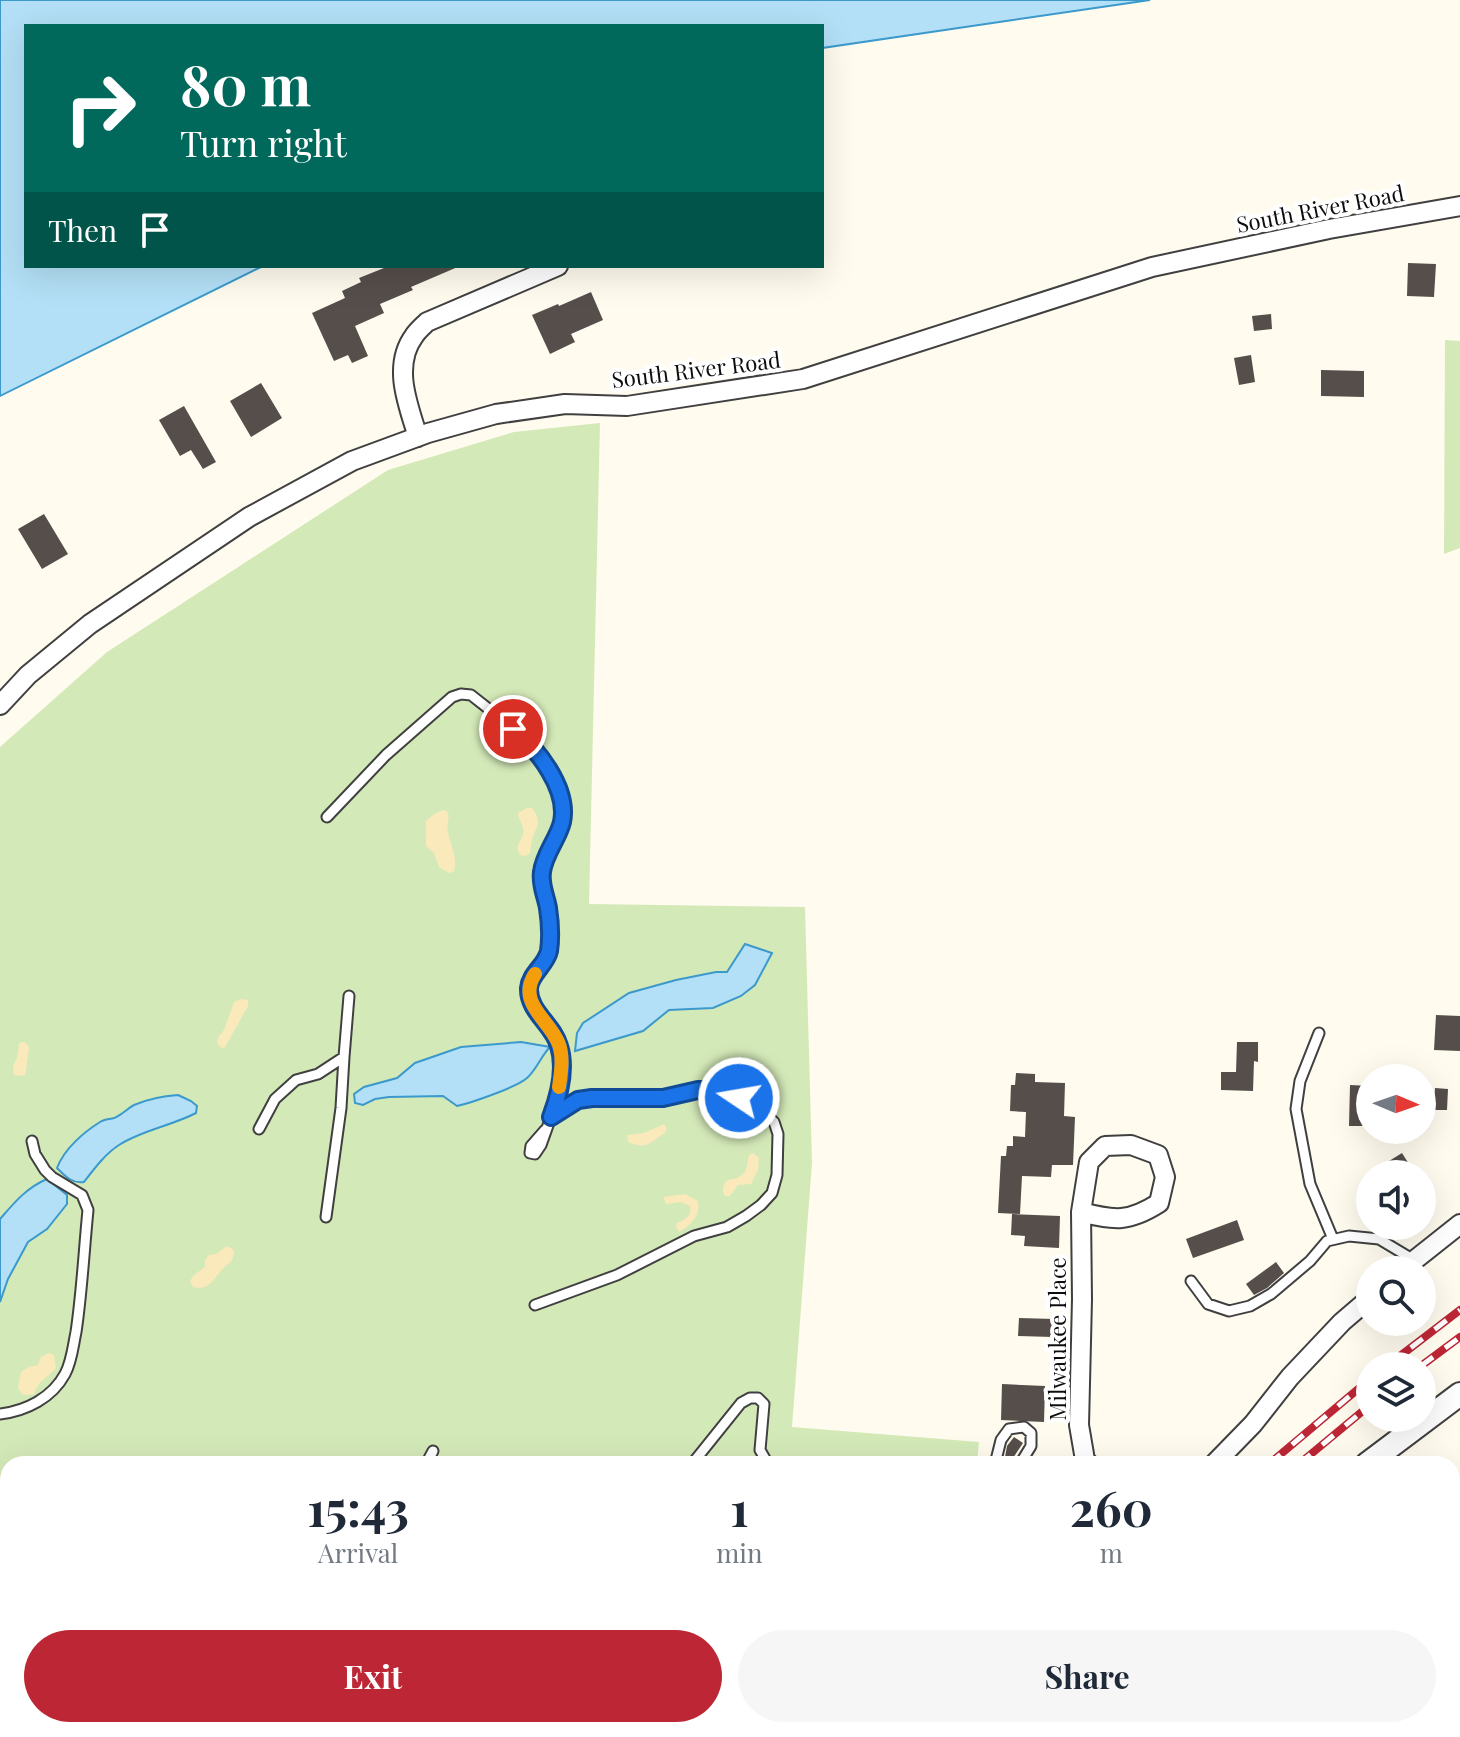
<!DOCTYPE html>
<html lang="en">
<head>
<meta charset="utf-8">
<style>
  body { margin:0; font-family:"Playfair Display",serif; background:#f6f6f7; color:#1f2937; height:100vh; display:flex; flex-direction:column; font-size:30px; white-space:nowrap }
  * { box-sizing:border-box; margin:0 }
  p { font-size:26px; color:#747a83 }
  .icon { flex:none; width:44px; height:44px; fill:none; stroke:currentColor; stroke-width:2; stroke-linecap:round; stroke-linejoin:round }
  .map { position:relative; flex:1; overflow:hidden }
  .details { position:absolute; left:0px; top:1456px; width:1460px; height:282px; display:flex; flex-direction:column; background:#fff; border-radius:24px 24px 0 0; box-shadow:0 8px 32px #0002 }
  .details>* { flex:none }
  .banner { position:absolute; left:24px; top:24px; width:800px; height:244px; border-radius:0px; box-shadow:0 8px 32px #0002; background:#00695c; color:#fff; overflow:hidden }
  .needle { width:52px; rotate:92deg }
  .fabs { position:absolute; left:1356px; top:1064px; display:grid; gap:16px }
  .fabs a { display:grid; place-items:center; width:80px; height:80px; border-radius:50%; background:#fff; box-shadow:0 8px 32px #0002; font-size:40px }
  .pin { position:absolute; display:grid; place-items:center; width:68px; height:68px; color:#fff; margin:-34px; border:4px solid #fff; border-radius:50%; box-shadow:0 2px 8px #0007 }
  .me { position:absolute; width:88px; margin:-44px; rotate:282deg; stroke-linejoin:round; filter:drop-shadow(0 0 6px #0008) }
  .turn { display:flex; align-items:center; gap:28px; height:168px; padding:0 24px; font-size:36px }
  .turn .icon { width:104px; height:104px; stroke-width:2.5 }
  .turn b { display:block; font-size:56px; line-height:68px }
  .then { display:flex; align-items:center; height:76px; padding:0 24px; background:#0003; gap:16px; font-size:30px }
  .eta { display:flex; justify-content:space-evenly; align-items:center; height:136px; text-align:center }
  .eta b { font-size:48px; font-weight:700; line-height:56px }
  .button { display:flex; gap:16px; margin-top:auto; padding:16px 24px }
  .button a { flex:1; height:92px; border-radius:48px; background:#bd2635; color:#fff; font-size:32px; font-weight:700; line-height:92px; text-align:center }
  .button a+a { background:#f6f6f7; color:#1f2937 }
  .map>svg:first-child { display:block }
  .green { fill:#d4e9b8 }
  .sand { fill:#fae9bb }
  .water { fill:#b3e0f6; stroke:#3b99cc; stroke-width:2 }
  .building { fill:#564e4a }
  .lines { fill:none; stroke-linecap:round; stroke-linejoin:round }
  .service-casing { stroke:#404040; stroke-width:13 }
  .minor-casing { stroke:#404040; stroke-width:22 }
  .tertiary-casing { stroke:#404040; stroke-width:26 }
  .service { stroke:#fff; stroke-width:9 }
  .minor { stroke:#fff; stroke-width:18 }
  .tertiary { stroke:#fff; stroke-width:22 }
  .rail-casing { stroke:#bd2635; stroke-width:8 }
  .rail { stroke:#fff; stroke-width:5; stroke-dasharray:15; stroke-linecap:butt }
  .route-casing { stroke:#114b97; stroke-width:20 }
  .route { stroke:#1a73e8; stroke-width:14 }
  .slow { stroke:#f59e0b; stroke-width:14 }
  .labels { text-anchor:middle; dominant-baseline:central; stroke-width:8; stroke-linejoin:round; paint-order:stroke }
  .street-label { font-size:22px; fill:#0d0d0d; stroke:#fff }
</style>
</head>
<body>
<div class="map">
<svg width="1460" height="1737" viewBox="0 0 1460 1737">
  <rect width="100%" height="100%" fill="#fffbee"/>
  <path class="green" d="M1445,340l15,1v207l-16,6z
    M600,423l-11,481 216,3 7,256 -20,264 187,15 -2,22h-969v266h909l-8,7h-909v-990l107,-95 281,-182 126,-38z"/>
  <path class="sand" d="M527,808h5c11,15 4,18 0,32 -1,4 -1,8 -2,13l-4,3 -6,-1 -3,-7c2,-7 8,-12 6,-20 -1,-7 -5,-8 -5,-15z
    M443,810l5,2c2,8 -2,12 0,20 2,13 10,25 6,39l-5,2 -10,-6 -5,-14 -8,-7v-25l8,-7z
    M242,999l6,1v6l-24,43 -5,-3 -2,-4 2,-6 5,-6 10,-28z
    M21,1042h4l4,5 -3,24 -1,4 -7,1 -4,-1 -1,-9 4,-8 2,-14z
    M664,1124l3,5 -2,4c-16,10 -18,17 -37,9l-1,-7 17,-2z
    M753,1153l6,5 -1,12 -7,14 -13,1 -8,11h-5l-2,-4c1,-18 9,-9 19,-17 6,-5 5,-13 7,-20z
    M685,1194l13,7c3,15 -7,24 -19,31l-3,-6 1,-3c8,-3 15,-7 13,-17l-9,-4 -15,2 -3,-7z
    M227,1246l7,4c-1,16 -7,12 -14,22 -8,10 -13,19 -27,15l-3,-6 4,-6 11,-8v-7l4,-5 7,-1z
    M49,1353l5,2 2,13c-9,11 -16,10 -22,26l-11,1 -5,-7 3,-16 8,-5 9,-2 3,-8z"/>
  <path class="water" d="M0,0h1150l-328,48v-22h-796v240h237l-263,130z
    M745,944l27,9 -17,32 -14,11 -28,12 -44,2 -26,21 -68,20 2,-18 6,-10 46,-30 47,-13 40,-8h11z
    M521,1042l29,5c-9,9 -13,22 -23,31 -10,9 -56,25 -70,28l-14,-10 -54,1 -14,2 -12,6 -8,-2 -1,-9 10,-7 33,-9 18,-15 46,-16z
    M178,1095l13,6 6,5 -1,7c-25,13 -54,17 -77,32 -14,9 -25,24 -35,37 -12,2 -19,-6 -27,-14 7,-19 27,-36 43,-46 6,-4 13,-2 18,-6 6,-3 10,-8 16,-11 14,-6 29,-9 44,-10z
    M47,1179l20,16v9l-20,25 -19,13 -20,37 -8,23v-83c14,-16 26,-31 47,-40z"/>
  <path class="building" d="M1408,263l28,1 -2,33 -27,-1z
    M389,266h71l-49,21 2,3 -33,14 4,9 -29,13 13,30 -16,7 -4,-8 -14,6 -22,-48 33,-15 -3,-7 19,-9 -2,-4z
    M591,292l12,28 -32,14 4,8 -25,12 -18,-39 26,-11 1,2z
    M1271,314l1,15 -18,2 -2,-15z
    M1251,355l4,27 -16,3 -5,-27z
    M1321,370l43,1v26l-43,-1z
    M261,383l21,35 -31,19 -21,-36z
    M184,406l32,56 -13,7 -12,-19 -11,6 -21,-36z
    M44,514l24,40 -26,15 -24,-40z
    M1436,1015l24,1v35l-26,-1z
    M1237,1042h21v20l-4,-1 -1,30 -32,-1v-18h15z
    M1016,1073l19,1v8l30,1 -1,33 11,1 -2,48h-21l-1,12 -29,-1 -2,38 -22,-1 3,-57h5l1,-10h6v-10l12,1 1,-25 -16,-1 1,-26h4z
    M1350,1085l20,1v40h-21z
    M1435,1088l13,1 -1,21h-13z
    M1402,1153l10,16 -8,5h-36z
    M1012,1214l48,2 -1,32 -35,-2 1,-10 -14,-1z
    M1237,1220l7,20 -51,18 -7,-19z
    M1276,1262l8,11 -17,15 -13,7 -8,-11z
    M1019,1318l35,1 -1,18 -35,-1z
    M1002,1384l43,2 -1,36 -43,-2z
    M1014,1437l9,6 -12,18 -6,-4 2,-11z"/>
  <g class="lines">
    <defs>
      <path id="service" d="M327,817l59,-62 66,-58 9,-3 10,1 56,44 32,48 4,33 -21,52 1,17 5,19 2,25 -1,20 -20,31 1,18 29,43 2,17 -1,21 -3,18 -6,16
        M1319,1033l-19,48 -4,28 14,75 23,55
        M259,1129l16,-30 21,-19 22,-6 26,-17 5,-61
        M326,1217l15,-109 3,-51
        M1191,1281l17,23 21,7 21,-5 21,-12 39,-33 17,-20 22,-5 30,3 35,21
        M535,1305l82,-30 77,-39 33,-9 19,-11 15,-11 11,-12 5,-18 1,-41 -4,-12 -19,-19 -37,-13h-20l-35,8h-71l-14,2 -27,17 -10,28 -6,9 -5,-1 1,-7 14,-16
        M0,1414c26,-3 52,-16 65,-40 7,-13 8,-28 11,-42 6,-40 8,-82 12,-122l-6,-15 -30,-18 -7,-7 -10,-16 -3,-13
        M426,1464l7,-13
        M692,1464l49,-61 9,-5h8l6,6 -4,46 8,14
        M995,1464l6,-24 8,-11 15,-2 7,6v13l-11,18
        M806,1737l3,-7"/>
      <path id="minor" d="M418,437c-10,-32 -26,-71 -4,-101 3,-5 9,-10 13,-14l131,-56
        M0,705l28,-30 62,-51 159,-107 103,-56 76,-28 68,-19 69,-10 62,2 176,-27 349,-112 177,-38 131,-23
        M1081,1212c34,9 48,10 78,-9l6,-26 -7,-22 -27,-10 -26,1 -16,16 -8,50 1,87 -3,126 6,35 4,4
        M1402,1270l58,-46
        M1214,1464l39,-40 37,-47 52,-55 28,-24"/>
      <path id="tertiary" d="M1367,1464l93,-70
        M1051,1737l6,-7
        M1229,1737v-7"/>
    </defs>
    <use href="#service" class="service-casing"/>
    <use href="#minor" class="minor-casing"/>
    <use href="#tertiary" class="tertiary-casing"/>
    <use href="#service" class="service"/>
    <use href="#minor" class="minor"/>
    <use href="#tertiary" class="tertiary"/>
    <defs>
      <path id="rail" d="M1387,1366l73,-56
        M1421,1366l39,-29
        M1269,1464l101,-85
        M1299,1464l71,-59
        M951,1737l8,-7
        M983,1737l8,-7"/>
    </defs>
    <use href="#rail" class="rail-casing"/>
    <use href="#rail" class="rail"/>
  </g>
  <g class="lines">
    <defs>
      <path id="route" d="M513,729c24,19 56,60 49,93 -4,17 -18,32 -20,50 -2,13 4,24 6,36 2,13 3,29 1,43 -3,14 -19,23 -20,37 -1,24 24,36 30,58 7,22 0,50 -8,71l27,-17 14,-2h71l35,-8h20l21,8"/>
    </defs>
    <use href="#route" class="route-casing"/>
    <use href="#route" class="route"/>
    <path class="slow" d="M535,974c-18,28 12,44 23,68 6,13 3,31 1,45"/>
  </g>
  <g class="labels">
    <g class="street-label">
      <text transform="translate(1320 208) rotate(-11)">South River Road</text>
      <text transform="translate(696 369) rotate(-7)">South River Road</text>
      <text transform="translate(1057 1339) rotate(-90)">Milwaukee Place</text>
    </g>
  </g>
</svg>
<div class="fabs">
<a><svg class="needle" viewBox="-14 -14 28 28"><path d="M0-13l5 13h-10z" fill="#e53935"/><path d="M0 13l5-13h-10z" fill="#747a83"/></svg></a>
<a><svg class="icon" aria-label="sound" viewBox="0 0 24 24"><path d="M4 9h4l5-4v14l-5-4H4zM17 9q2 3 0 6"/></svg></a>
<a><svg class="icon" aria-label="search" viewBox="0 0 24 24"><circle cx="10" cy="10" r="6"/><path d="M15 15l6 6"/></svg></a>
<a><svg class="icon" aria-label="layers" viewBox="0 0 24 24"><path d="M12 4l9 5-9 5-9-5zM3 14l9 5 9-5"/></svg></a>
</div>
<div class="pin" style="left:513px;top:729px;background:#d93025"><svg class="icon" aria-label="arrive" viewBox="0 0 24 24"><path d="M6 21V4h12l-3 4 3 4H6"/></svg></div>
<svg class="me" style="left:739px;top:1098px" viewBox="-20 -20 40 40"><circle r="17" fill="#1a73e8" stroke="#fff" stroke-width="3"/><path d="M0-11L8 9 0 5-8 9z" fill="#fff"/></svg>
<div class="banner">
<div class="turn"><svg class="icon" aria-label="right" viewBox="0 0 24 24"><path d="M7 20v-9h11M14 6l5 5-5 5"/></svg><div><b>80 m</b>Turn right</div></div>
<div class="then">Then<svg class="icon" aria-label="arrive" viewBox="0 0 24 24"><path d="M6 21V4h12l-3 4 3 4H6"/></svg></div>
</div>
<section class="details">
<div class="eta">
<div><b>15:43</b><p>Arrival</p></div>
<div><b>1</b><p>min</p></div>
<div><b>260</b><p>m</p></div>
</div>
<div class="button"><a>Exit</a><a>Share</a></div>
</section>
</div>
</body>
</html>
